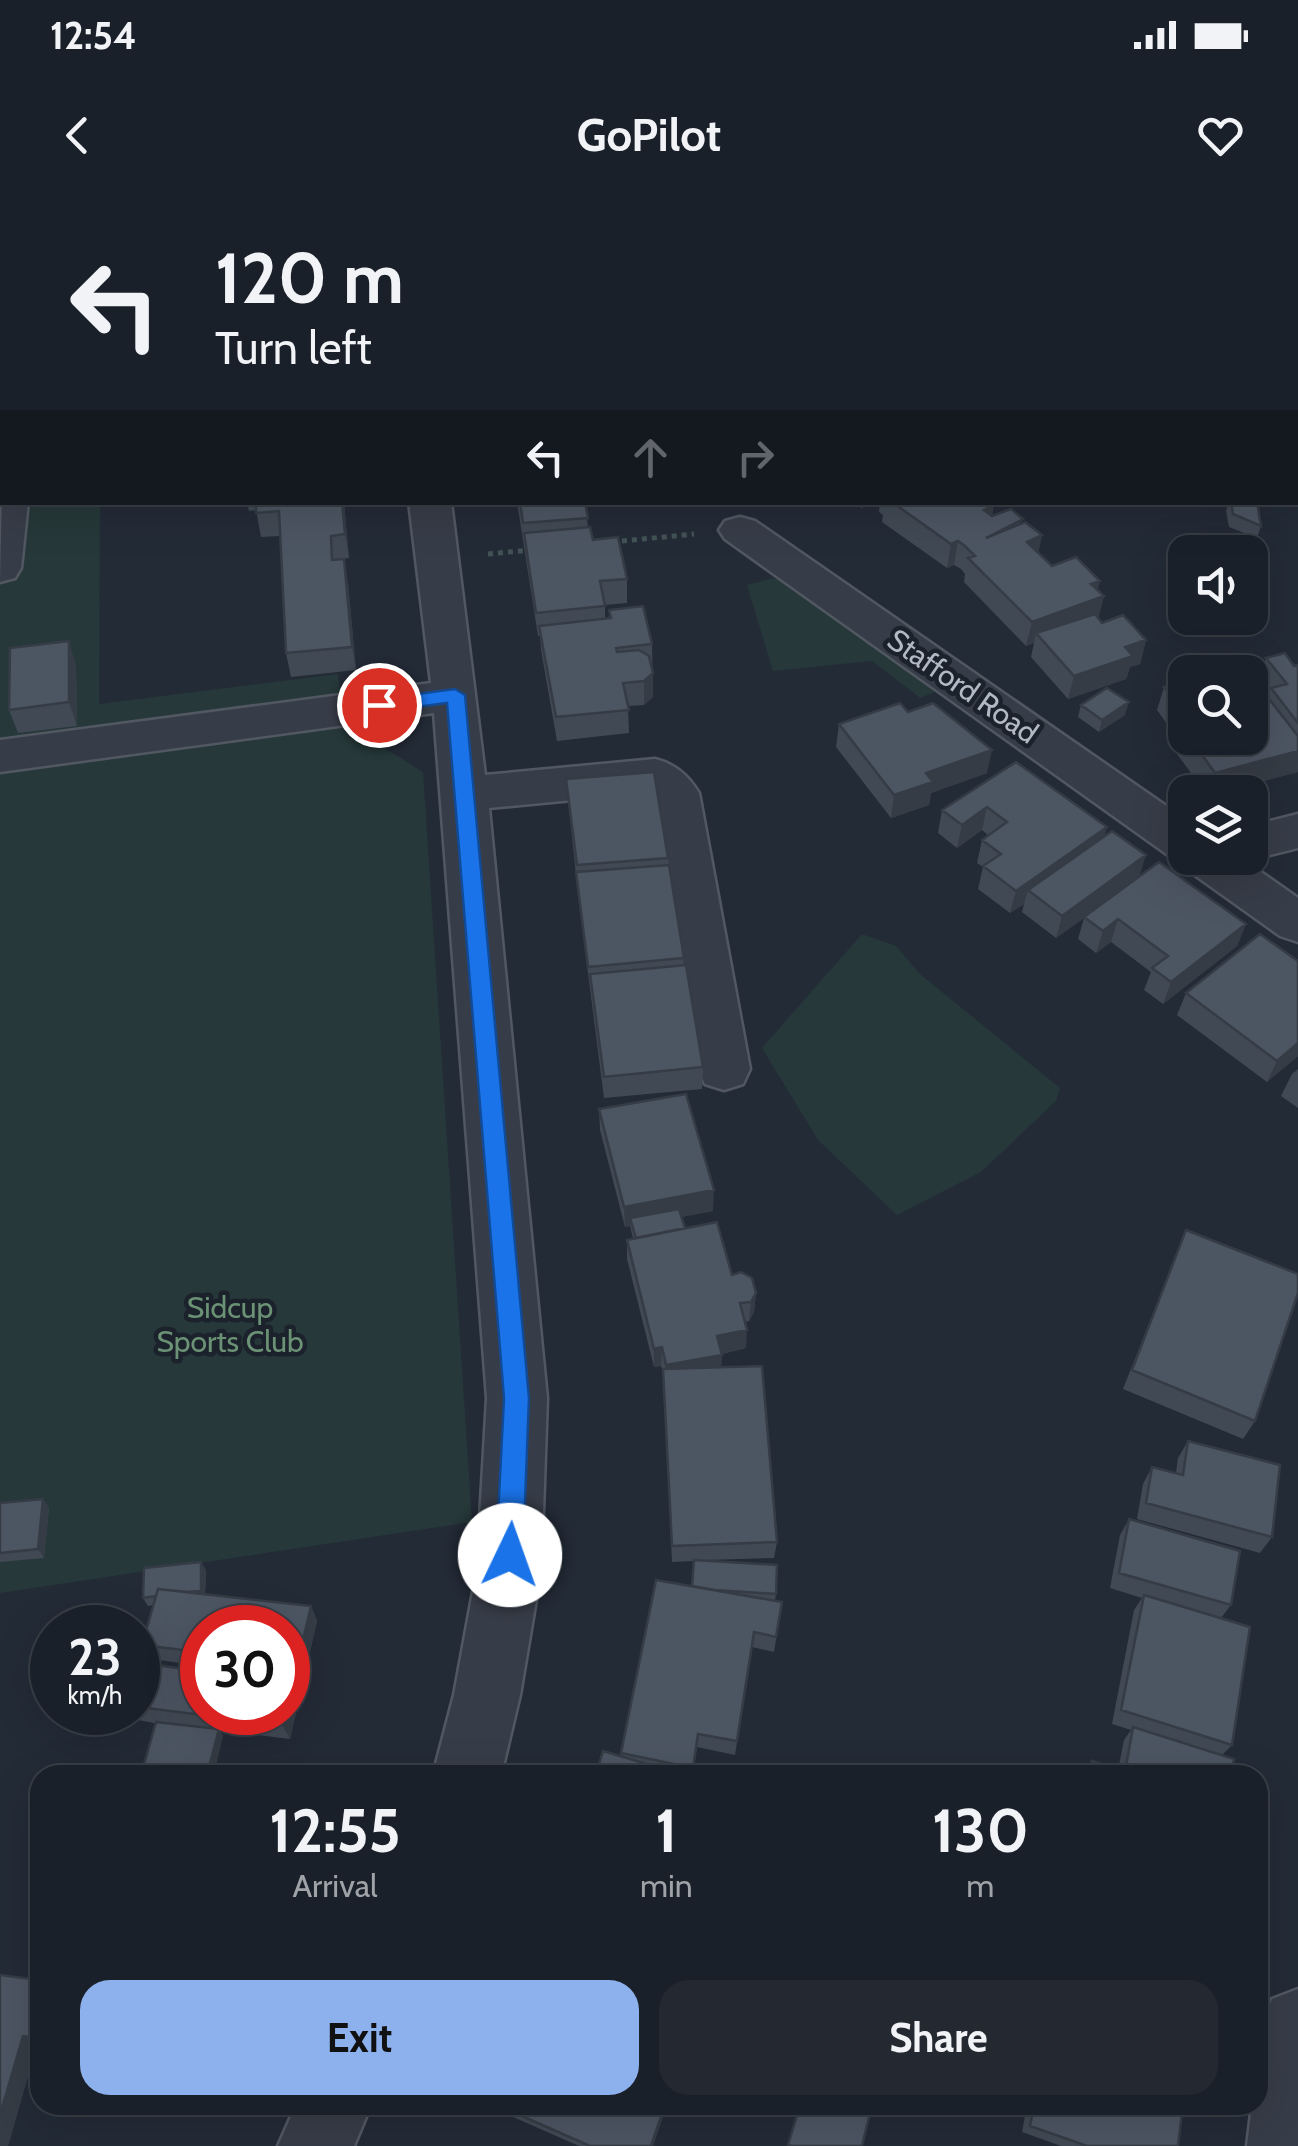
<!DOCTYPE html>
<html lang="en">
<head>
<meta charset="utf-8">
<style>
  body { margin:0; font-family:Cabin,sans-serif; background:#232831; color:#f1f3f6; height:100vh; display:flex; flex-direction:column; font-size:38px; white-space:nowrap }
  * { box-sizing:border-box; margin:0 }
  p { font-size:32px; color:#9fa3a8 }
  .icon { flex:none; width:55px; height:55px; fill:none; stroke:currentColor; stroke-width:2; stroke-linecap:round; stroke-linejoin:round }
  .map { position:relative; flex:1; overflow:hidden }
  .sheet { position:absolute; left:30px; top:1565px; width:1238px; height:350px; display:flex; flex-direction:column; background:#1a2029; border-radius:30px; box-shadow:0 10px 40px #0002,0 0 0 2px #383e46 }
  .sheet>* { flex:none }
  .top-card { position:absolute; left:0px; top:0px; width:1300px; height:305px; box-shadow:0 10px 40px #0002,0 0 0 2px #383e46; background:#1a2029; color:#f1f3f6; overflow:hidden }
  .controls { position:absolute; left:1168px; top:335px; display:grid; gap:20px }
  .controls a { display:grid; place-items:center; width:100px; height:100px; border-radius:20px; background:#1a2029; box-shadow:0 10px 40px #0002,0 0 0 2px #383e46; font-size:50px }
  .speed { position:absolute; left:30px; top:1405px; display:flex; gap:20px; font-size:50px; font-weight:700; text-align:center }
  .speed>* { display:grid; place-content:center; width:130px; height:130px; border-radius:50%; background:#1a2029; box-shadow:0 10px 40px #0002,0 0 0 2px #383e46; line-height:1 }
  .speed small { font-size:25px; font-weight:400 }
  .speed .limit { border:15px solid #d22; background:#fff; color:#111 }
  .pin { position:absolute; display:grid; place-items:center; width:85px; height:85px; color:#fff; margin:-42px; border:5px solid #fff; border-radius:50%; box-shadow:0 2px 10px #0007 }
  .me { position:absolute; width:110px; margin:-55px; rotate:3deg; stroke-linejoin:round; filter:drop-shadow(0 0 8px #0008) }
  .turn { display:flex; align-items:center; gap:35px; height:210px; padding:0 50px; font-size:45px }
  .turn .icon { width:130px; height:130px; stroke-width:2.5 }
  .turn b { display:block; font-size:70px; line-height:85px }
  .lanes { display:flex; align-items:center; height:95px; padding:0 50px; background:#0003; justify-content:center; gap:50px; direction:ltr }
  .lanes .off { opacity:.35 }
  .eta { display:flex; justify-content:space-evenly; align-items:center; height:170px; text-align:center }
  .eta b { font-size:60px; font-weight:700; line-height:70px }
  .button { display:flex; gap:20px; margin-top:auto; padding:20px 50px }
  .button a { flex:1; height:115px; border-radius:30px; background:#8db1ed; color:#111; font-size:40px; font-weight:700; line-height:115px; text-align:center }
  .button a+a { background:#232831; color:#f1f3f6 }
  .status { display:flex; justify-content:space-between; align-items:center; height:70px; padding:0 50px; background:#1a2029; direction:ltr }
  .status svg { height:28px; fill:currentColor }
  header { display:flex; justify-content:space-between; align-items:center; height:130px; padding:0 50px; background:#1a2029; font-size:45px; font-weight:700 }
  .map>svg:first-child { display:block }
  .green { fill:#263839 }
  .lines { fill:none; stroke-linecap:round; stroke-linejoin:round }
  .minor-casing { stroke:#525862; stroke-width:5 }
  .path { stroke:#435355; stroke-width:5; stroke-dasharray:5 5; stroke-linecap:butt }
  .minor { fill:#373d48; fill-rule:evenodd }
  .wall { fill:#414954 }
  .shaded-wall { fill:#353c45 }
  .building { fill:#4c5562; stroke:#353c45; stroke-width:2.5 }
  .route { fill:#1a73e8; stroke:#114b97; stroke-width:2.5 }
  .labels { text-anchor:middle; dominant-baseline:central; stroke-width:9; stroke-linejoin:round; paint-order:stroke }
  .street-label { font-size:30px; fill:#b2b8c4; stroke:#1c222c }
  .park-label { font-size:30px; fill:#6b9275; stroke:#1c222c }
</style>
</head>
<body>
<div class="status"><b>12:54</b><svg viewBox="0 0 49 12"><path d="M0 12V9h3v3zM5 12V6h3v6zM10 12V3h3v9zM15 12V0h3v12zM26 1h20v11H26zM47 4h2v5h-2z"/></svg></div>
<header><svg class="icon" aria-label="back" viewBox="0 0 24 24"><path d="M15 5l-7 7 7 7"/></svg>GoPilot<svg class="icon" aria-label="heart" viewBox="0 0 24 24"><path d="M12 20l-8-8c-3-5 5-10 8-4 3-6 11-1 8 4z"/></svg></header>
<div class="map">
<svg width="1298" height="1946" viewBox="0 0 1298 1946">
  <rect width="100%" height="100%" fill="#232b37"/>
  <path class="green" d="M0,102l2,200 98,1 -1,201 239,-30 6,49 79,49 49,750 -472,71z
    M773,378l13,3 149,111 -15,6 -48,-37 -99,10 -26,-86z
    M862,734l34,12 24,28 140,114 -4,13 -75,71 -84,43 -79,-75 -56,-92z"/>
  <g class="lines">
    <defs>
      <path id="minor" d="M380,0h34l1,2h-34z
        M928,0h35l1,2h-35z
        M0,76h2v22h-2z
        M2,290v12h26l-7,66 -6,10 -15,4z
        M409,302h42l34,273 170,-16c20,5 33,16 44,34l51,276 -7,15 -19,6 -19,-6 -7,-15 -45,-269 -8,-7 -156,15 58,590 -6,172 -21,125 -19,80h-68l21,-80 23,-125 10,-172 -53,-685 -434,59v-32l431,-57z
        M740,317l15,4 430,298v39h65v-32l48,-12v34l-48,12 -9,-2 57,40v44l-18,-6 -91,-65 -6,-11 -15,-5 -443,-316 -6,-9 6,-9z
        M1298,1789v157h-51l5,-41h6l4,-80 10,-26z
        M296,1905h75l-17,41h-76z"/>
    </defs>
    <use href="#minor" class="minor-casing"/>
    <path class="path" d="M612,342l82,-8
      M488,354l42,-4"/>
    <use href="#minor" class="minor"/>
  </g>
  <path class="wall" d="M816,0h78l2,2h-80z
    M247,302h97l5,56 -14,2 13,23 8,87 -65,7 -5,-24 -6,-117 -19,1 -5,-27 -7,1z
    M517,302h68l3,25 5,13 34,39v24l-22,2v14l4,-1v-8l43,34 1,53 -9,8 -16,1 1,27 -72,8 -16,-91 -1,-14h-2z
    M880,302h114l-2,14 30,7 20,12 -4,18 14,13 46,24 6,6 -6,22 4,5 44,17 -6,24 -10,3 -4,12 -58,20 -37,-42 3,-14 -8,3 -62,-64 1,-8 -4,-5 -7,-4 -7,3 -65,-46 1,-7 -4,-3z
    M1229,302h28l4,24 -4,12 -28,-11 -3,-16z
    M1185,385v25l-11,-9 4,-13z
    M1266,458l28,8 4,-1v107l-78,20h-15l-28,-38 3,-12 -23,-32 7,-23 21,-5v56h65l18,-42 -11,-14z
    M76,465l1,61 -59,7 -9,-23z
    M1081,505l44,10 -26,17 -21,-15z
    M908,512l79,61 -56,20 -2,12 -38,13 -55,-71 3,-23z
    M1016,562l91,65 -3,9 35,41 107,47 -9,22 -74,58 -19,-14 7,-18 -40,-30 -15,11 -18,-14 6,-21 -28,20 -34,-26 2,-8 -14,9 -32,-24 5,-22 -6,-4 5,-23 6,-5 -6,-5 -25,18 -19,-15 4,-23z
    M566,579l102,79 16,108 19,101 -1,22 -98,9 -26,-203z
    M1298,761v95l-31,26 -90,-67 9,-22z
    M1298,869v39l-17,-12 11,-22z
    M599,909l114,102 -32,6 4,11 47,47 24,18 -2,19 -5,9 -4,1 1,26 -24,6 -1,13 56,175 -3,16 -68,2 70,34 -1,7 7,1 -8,50 -22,-5 -17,108 -38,-8 -4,28h-97l25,-18v-4l71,-167 2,-25 -22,1 -9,-189 -2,-7 -7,1 -27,-108v-19l6,-2 -3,-12 -5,1 -25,-97z
    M1186,1030l69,191 -12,18 -120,-50z
    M1188,1241l84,96 -12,16 -123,-34 6,-35 9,-17 24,6 2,-15z
    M43,1299l6,9 -5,50 -44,4v-59z
    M1129,1319l102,86 -10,13 11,127 -10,10 9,20h-149l10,-14 26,9 6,-30 7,-10 -19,-6 22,-114 8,-12 -32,-10 10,-53z
    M206,1370l-1,24 106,12 6,15 -27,118 -71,-9 4,6 -85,-16 -6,-8h6v-42l48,-1 1,-5 -35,-5 -10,-14 11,-40 -5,1 -5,-8z
    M0,1775l40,5v64h-3l-29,102h-8z
    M493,1905h174l-14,41h-74l-84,-37z
    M1027,1905h156l-5,41h-117l-39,-14z"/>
  <path class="shaded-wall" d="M342,302h2l5,56 -4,-24z
    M861,302h11l-11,7z
    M994,304l-4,24 -6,-18z
    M1042,335l-5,24 -10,-17z
    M958,341l-4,24 -7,3 4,-24z
    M344,359l4,24 8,87 -4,-23z
    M1100,381l-4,17 8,-2 -6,23 -62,14 -2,10 -8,3 6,-24 59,-38z
    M1146,440l-6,24 -10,3 -4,12 -58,20 6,-23 51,-29z
    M69,441l7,24 1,61 -8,-24z
    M653,473v24l-9,8v-24z
    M1129,502l-4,13 -26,17 3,-12z
    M992,550l-5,23 -56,20 -2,12 -38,13 3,-23 32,-22z
    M1298,551v21l-78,20h-12l7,-19z
    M987,607l-5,23 -25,18 5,-23z
    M1107,627l-7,23 -72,40 -4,14 -14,9 6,-22z
    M1146,655l-7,23 -83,60 6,-22z
    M1118,719l-7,23 -15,11 7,-22z
    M1246,724l-9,22 -74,58 8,-22z
    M1298,843v13l-31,26 10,-21z
    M714,990l-1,21 -81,15 -2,-8v8l-5,1 -1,-20z
    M756,1093l-2,19 -5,9 2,-19z
    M747,1130l-1,18 -30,7 1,-19z
    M662,1147l-1,19 -7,1v-18z
    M722,1155l-1,18 -55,11v-19z
    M43,1299l6,9 -5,50 -6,-9z
    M201,1362l5,8 -1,29 -4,-8z
    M311,1406l6,15 -27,118 -8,-14 4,-13h2v-8z
    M219,1529l4,7 -9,39h-7z
    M23,1836l14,8 -29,102h-8v-31z
    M665,1905h2l-14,41h-2z"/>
  <path class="building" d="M215,0h93h-2v2h-91z
    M491,0h33l1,2h-34z
    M834,0h60l2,2h-60z
    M1,16h1v20h-2z
    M256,302h86l3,32 -14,2 1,24 12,-1 8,88 -66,6 -7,-142 -23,2z
    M520,302h65l3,16 -65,5z
    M892,302h102v2l-10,6 8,6 19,-7 12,10 -37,19 39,-16 17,13 -15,7 25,24 24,-9 24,24 -9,3 13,12 -72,26 -64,-64 7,-2 -10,-10 -7,-5 -7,3z
    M1231,302h26l4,24 -28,-12z
    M590,327l3,13 25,-3 9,42 -27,2 5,25 -69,7 -12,-80z
    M1185,385v10l-7,-7z
    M643,406l9,38 -36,4 1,4 22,-2 10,6 4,17 -9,8 -21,2 6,27 -73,7 -17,-91 72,-8 -2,-8z
    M1095,414l7,9 21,-8 23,25 -21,7 8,9 -59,20 -38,-43z
    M69,441v61l-60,8 1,-62z
    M1285,453l9,13 4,-1v58l-27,-35 16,-4 -21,-26z
    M1255,481l43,55v15l-83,22 -25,-35h60v-55z
    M1185,482v33l-21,-28z
    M1107,488l22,14 -27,18 -21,-15z
    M900,503l8,9 25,-9 59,47 -66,23 7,9 -39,13 -55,-71z
    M1016,562l91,65 -91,64 -33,-25 18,-12 -19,-14 25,-18 -20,-15 -25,18 -20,-15z
    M654,572l14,86 -91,7 -11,-86z
    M1112,631l34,24 -84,61 -34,-26z
    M1159,662l87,62 -75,58 -19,-14 16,-12 -50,-37 -15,12 -19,-14z
    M669,665l15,93 -96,9 -12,-95z
    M1260,734l38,27v82l-21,18 -91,-68z
    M686,765l17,102 -99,10 -14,-103z
    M686,894l28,96 -90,17 -25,-98z
    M679,1009l6,19 -49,10 -6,-20z
    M717,1022l15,53 9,-3 11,6 4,15 -5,9 -11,1 7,27 -30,6 5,19 -56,10 -4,-18 -8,2 -27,-109z
    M1186,1030l112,44v19l-43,128 -123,-51z
    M762,1166l15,176 -105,4 -9,-177z
    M1188,1241l92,24 -8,72 -126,-34 6,-36 31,8z
    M43,1299l-5,50 -38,4v-50z
    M1129,1319l111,32 -9,54 -112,-32z
    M694,1360l83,5 -1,29 -61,-4 -23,-4z
    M201,1362v29l-13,1 -30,-3 -2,7 -13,2 1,-30z
    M656,1380l126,22 -6,35 -22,-5 -17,109 -39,-7 -5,34 -72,-15z
    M158,1389l153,17 -23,98v-76h-86v84h84l-4,13 -144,-18v-37l2,-7 46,6 5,-18 -49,-6z
    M1144,1395l106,32 -18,118 -111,-35z
    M156,1522l63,7 -12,46h-66z
    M1133,1527l101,32 -3,16h-142l3,-14 33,11z
    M603,1551l81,24h-88z
    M0,1775l40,5v58l-17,-2 -23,79z
    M497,1905h168l-14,41h-61z
    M800,1905h72l-10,41h-70l-4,-1z
    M1034,1905h149l-5,41h-91l-57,-20z"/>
  <path class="route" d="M455,489l10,6 64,703 -6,157 -4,9 -9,4 -10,-4 -4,-9 8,-157 -57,-695 -68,9 -9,-7 9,-6z"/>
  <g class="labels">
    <g class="street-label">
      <text transform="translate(963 486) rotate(35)">Stafford Road</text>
    </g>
    <g class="park-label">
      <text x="230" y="1107">Sidcup<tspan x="230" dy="34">Sports Club</tspan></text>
    </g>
  </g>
</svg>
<div class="controls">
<a><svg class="icon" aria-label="sound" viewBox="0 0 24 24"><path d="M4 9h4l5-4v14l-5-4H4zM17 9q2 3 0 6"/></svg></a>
<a><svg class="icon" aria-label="search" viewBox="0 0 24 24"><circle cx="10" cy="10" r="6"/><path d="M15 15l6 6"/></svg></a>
<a><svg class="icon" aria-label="layers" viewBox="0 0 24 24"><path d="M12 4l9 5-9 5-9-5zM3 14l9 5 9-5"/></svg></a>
</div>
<div class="speed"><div>23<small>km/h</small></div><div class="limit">30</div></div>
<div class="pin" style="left:379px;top:505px;background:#d93025"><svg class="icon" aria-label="arrive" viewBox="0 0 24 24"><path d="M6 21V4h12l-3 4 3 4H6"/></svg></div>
<svg class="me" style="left:510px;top:1355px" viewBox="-20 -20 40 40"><circle r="19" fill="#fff"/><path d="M0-13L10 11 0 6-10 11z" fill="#1a73e8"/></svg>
<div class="top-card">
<div class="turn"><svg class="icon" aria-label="left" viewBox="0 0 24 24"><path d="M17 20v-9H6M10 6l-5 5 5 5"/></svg><div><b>120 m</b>Turn left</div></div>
<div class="lanes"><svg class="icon" aria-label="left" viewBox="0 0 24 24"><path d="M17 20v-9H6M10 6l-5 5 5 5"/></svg><svg class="icon off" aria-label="ahead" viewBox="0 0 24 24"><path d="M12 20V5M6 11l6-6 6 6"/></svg><svg class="icon off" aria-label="right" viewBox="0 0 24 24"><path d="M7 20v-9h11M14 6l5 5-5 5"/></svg></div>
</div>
<section class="sheet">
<div class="eta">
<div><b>12:55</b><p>Arrival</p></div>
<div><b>1</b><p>min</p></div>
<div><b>130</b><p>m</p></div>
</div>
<div class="button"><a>Exit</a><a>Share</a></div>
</section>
</div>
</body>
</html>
